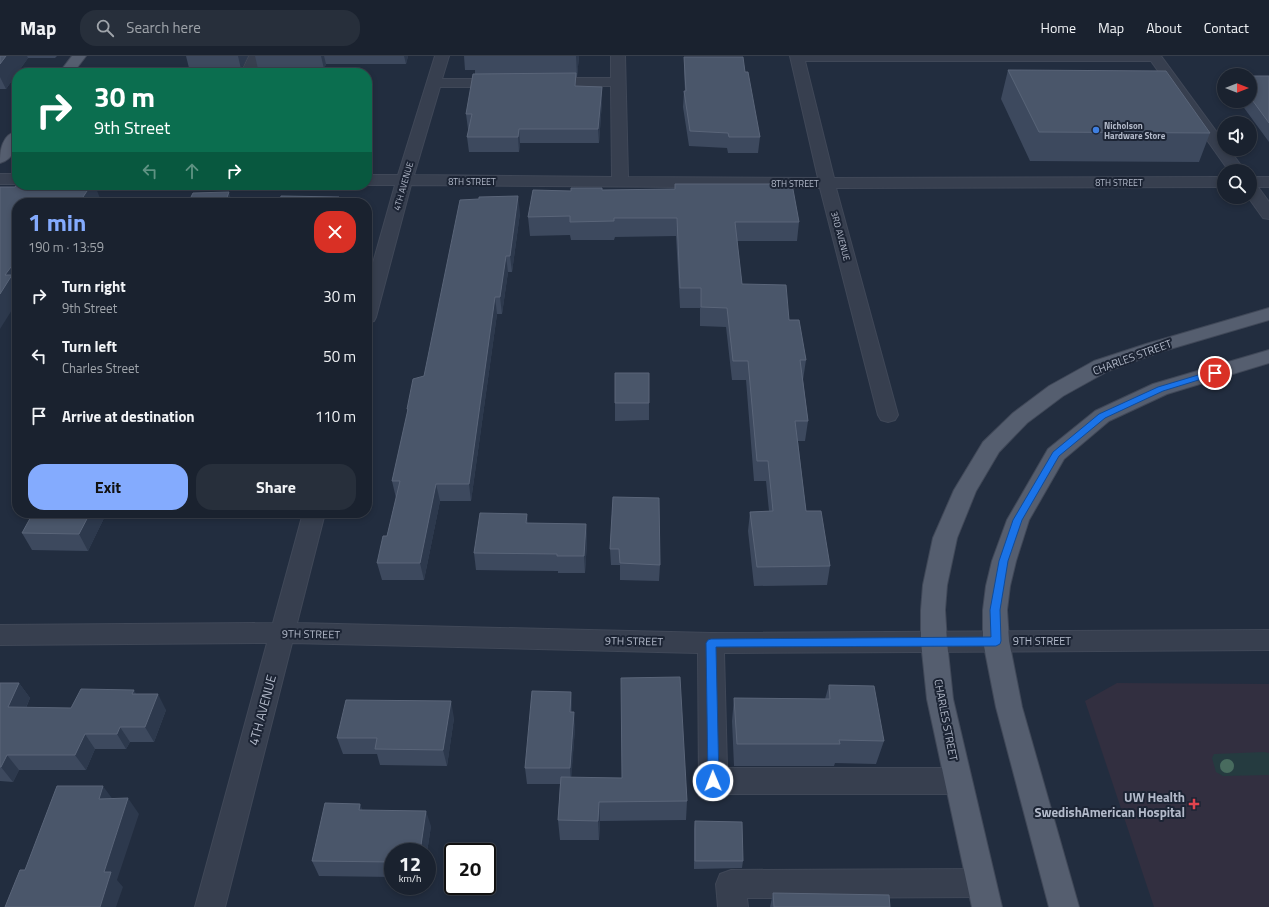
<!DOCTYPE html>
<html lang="en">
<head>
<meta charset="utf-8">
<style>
  body { margin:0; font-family:"Titillium Web",sans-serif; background:#272f3b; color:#f1f3f6; height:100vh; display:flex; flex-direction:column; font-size:15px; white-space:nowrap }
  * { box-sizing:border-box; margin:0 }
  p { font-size:13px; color:#9fa4aa }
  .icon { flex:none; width:22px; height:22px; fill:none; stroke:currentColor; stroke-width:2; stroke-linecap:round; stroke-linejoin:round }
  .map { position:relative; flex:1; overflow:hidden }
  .sheet { position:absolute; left:12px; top:142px; width:360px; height:320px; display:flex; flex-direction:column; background:#1a222f; border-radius:16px; box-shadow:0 2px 6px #0003,0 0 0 1px #383f4b }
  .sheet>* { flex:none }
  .guide { position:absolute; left:12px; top:12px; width:360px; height:122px; border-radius:16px; box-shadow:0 2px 6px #0003,0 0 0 1px #383f4b; background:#0b6e4f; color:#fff; overflow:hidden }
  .needle { width:26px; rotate:90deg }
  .fabs { position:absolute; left:1217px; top:12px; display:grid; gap:8px }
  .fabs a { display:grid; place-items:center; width:40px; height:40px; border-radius:50%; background:#1a222f; box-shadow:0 2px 6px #0003,0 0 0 1px #383f4b; font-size:20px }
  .speed { position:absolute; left:384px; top:787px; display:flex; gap:8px; font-size:20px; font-weight:700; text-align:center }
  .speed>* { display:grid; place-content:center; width:52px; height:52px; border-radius:50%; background:#1a222f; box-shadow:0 2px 6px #0003,0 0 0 1px #383f4b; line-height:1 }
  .speed small { font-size:10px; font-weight:400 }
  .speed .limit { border:2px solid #111; border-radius:6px; background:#fff; color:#111 }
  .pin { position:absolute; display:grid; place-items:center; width:34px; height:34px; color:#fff; margin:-17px; border:2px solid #fff; border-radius:50%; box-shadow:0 1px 4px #0007 }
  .me { position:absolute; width:44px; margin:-22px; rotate:359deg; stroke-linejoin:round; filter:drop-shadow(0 0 3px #0008) }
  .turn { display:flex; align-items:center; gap:14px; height:84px; padding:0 16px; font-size:18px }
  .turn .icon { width:52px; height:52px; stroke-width:2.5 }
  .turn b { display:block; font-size:28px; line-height:34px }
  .lanes { display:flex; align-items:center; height:38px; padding:0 16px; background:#0003; justify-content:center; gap:20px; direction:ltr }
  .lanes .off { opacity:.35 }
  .round { display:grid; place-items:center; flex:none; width:42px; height:42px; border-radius:16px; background:#272f3b }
  .overview { display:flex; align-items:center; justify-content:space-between; height:68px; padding:0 16px }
  h1 { font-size:24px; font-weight:700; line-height:30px; color:#84abfe }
  .action { display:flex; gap:8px; margin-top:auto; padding:8px 16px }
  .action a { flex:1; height:46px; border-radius:16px; background:#84abfe; color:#111; font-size:16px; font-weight:700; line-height:46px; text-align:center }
  .action a+a { background:#272f3b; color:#f1f3f6 }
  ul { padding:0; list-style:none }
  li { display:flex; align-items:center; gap:12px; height:60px; padding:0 16px }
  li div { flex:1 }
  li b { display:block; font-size:15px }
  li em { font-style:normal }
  header { display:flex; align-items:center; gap:24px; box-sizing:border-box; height:56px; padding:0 20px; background:#1a222f; border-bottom:1px solid #383f4b }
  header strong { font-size:19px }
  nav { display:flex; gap:22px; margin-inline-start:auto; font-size:14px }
  .search { width:280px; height:36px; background:#272f3b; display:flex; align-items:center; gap:10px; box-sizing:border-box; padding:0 14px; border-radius:16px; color:#9fa4aa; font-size:15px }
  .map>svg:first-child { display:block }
  .medical { fill:#322f40 }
  .green { fill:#253b40 }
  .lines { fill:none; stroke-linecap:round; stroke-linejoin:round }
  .minor-casing { stroke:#404858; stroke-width:2 }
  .major-casing { stroke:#404858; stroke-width:2 }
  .minor { fill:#373f4f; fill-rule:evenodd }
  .major { fill:#555e6f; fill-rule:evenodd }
  .tree { fill:#486b5e }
  .wall { fill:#3d495e }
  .shaded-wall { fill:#2d394d }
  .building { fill:#4a566a; stroke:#5a6579 }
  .route { fill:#1a73e8; stroke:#114b97 }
  .shop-dot { fill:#3f7fe0; stroke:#1c2434; stroke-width:1.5 }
  .health-dot { fill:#e0444e; stroke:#1c2434; stroke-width:1.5 }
  .labels { text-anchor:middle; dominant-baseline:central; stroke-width:4; stroke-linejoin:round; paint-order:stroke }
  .far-poi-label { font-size:9px; font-weight:bold; fill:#b3baca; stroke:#1c2434; text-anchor:start }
  .far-street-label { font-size:9px; fill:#b3baca; stroke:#1c2434 }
  .street-label { font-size:11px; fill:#b3baca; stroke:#1c2434 }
  .near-street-label { font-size:13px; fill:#b3baca; stroke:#1c2434 }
  .near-poi-label { font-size:13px; font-weight:bold; fill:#b3baca; stroke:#1c2434; text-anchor:end }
</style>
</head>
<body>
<header>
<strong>Map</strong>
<div class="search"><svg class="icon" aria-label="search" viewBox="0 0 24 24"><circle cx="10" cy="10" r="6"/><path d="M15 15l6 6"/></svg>Search here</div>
<nav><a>Home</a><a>Map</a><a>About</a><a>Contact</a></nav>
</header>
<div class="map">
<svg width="1269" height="851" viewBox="0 0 1269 851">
  <rect width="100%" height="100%" fill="#222d3f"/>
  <path class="medical" d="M1117,627l152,1v223h-115l-69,-206z"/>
  <path class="green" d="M1264,696l5,1v22l-46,1 -7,-4 -4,-14 2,-4z"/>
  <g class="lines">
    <defs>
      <path id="minor" d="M249,0h14l-8,17h-14z
        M435,0h14l-7,23h60l5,1 2,3 -2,3 -5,1h-62l-26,88 198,2 -1,-91h-65l-5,-1 -2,-3 2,-3 5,-1h65v-22h14l3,121 190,1 -28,-122h371l63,86v7h5l16,22h-16l-78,-110h-346l29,117 390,-1v10l-388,1 62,227 -3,5 -7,2 -7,-2 -3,-5 -58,-227 -409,-3 -35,132 -2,4 -7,2v-39l28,-99h-28v-10h31z
        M0,118h17v10h-17z
        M1250,121h19v10h-11l11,15v17l-6,-1 -15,-21h2z
        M303,457h22l-28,110 414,10 558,-3v20l-545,3 3,115h231l10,4 4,9 -4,9 -10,4h-245l-10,-4 -4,-9 -1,-128 -406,-10 -67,264h-30l72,-264 -267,2v-20l273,-2z
        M981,813l11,4 4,10 -4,10 -11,4 -234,1 1,9h-30l-2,-23 4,-10 11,-4z"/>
      <path id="major" d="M72,0h14l-13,17h-14z
        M17,75c0,13 -2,28 -17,32 0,-13 2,-28 17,-32z
        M1269,252v12l-109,32 -52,19 -45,25 -36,27 -28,29 -23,39 -19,47 -10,47 -2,25 2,32 6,57 49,208h-30l-45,-208 -6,-57v-32l2,-25 10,-47 21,-48 29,-48 30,-29 36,-27 45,-25 52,-17z
        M1269,294v13l-102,31 -58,27 -45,38 -35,61 -13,41 -6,25 -3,24 2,31 13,66 57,200h-30l-53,-200 -13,-66v-31l3,-24 6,-25 15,-41 41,-71 47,-38 58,-27z"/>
    </defs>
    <use href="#minor" class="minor-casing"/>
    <use href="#major" class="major-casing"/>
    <use href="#minor" class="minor"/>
    <use href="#major" class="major"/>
  </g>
  <circle class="tree" cx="1227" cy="710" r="7"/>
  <path class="wall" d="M0,0h57l-2,2h-27l-22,31h-6z
    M186,0h62l-7,13h-38l2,4h-98l82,-5z
    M255,0h153l-2,8h-80l-2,5h-66z
    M464,0h115l-2,21h-1v9l26,1v14l-3,42h-79l-1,9h-50l-2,-15 2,-8h-1l-2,-15 9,-40v-4h-10z
    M684,1l61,15 15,65 -2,16h-30l-1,-5 -38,-2 -6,-39 1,-16h1l-1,-19z
    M1008,14l202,63 -11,29 -169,-1 -29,-62z
    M1250,20h19v66l-30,-41h11z
    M675,128l124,38 -2,19h-60l5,43 47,36 17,40 -3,20 5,41 -3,20h-7l8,70 24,55 -3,19 -73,1 -6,-55 2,-19 19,-1 -3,-30h-12l-8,-101h-14l-6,-53 -26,-1v-18h-20l-4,-72 -61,1 -1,3h-43l-1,-5 -40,1 -2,-19 43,-26 104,-2z
    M520,157l-8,59h-4l-6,42h-5l-26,187h-31l-16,79h-42l-5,-17 10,-27 9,-38 -4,-17 16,-68 -1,-4 17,-33z
    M615,347h34v17l-34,1z
    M613,441l47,68 -1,16 -39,-1v-15h-9l-1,-16z
    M106,458l-18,37 -56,-1 -10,-17z
    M528,467l58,1 1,17 -2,32h-27v-2l-82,-1 -2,-17z
    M0,627h19l11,15 -4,10h45l65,-14 30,16 -12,32h-24l-4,7h-31l-9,21h-67l-6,12 -13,-1z
    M829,629l55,56 -8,23 -41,-1 -1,3h-100l-2,-45 2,-23 91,1z
    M571,636l1,20 3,16 -4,49 116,24 -1,19 -86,1 -1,19h-39l-2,-20 2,-36h-33l-2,-16z
    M454,662l-7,48 -67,-1 -3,-11h-34l-6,-16z
    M360,748l2,6 69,16 -4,26h-34v25l-74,-1 -7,-15z
    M695,765l48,40 -1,7 -48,1v-40z
    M773,837l117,14h-120z"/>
  <path class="shaded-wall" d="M6,0h21l1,2 -22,31 -6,-12v-13z
    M238,0h10l-7,13z
    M321,0h3l2,8 -2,5z
    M404,0h4l-2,8z
    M576,0h3l-2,21z
    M203,12l2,5h-5z
    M576,17v15l-1,-2z
    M602,31v14l-3,42 -1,-14z
    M519,73l1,14 -1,9 -1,-15z
    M91,129h4l6,16 -2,2h-20z
    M229,136l3,11h-7z
    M518,140l2,17 -8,59 -2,-16z
    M339,141l1,6h-3z
    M506,200l2,16 -6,42 -2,-17z
    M17,203v43l-17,27v-35l5,-19z
    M495,241l2,17 -26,187 -2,-17z
    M436,428l4,17 -16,79 -4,-17z
    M90,457h16v1l-18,37 -9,-17z
    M527,458l2,17 -3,-8z
    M586,468l1,17 -2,32 -1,-17z
    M19,627l11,15 -11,25 -11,-16z
    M134,634l9,16 -11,-12z
    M571,636l1,16 -1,20 -1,-16z
    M158,638l8,16 -12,32 -9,-15z
    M451,645l3,17 -7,48 -4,-16z
    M574,656l1,16 -4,56 -1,-16z
    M120,671l10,15 -4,7 -9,-15z
    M85,678l10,15 -9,21 -11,-15z
    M7,699l12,15 -6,12 -12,-15z
    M103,730l11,15 -15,-2z
    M128,742l11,16 -22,66 6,7 -7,20h-16l4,-35z
    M599,746l1,19 -1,19 -1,-19z
    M360,748l6,15 -7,-9z
    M426,755l5,15 -4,26h-7z"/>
  <path class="building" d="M0,0h6l-6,8z
    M684,1h59l2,15h3l12,65h-31l-1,-4 -38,-2 -6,-40h2z
    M110,12h93l-3,5h-93z
    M1008,14l158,1 44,62 -171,-1z
    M576,17l-1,13 27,1 -4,42h-79l-1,8h-51l5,-23h-6l7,-40z
    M1250,20h19v47l-19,-26z
    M17,128v1h74l-12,18h-62v56l-12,16h7l-12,19v-107h15z
    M675,128h117l7,38h-64l7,62 44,1 3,35h10l7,40h-6l8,61h-13l11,90h15l9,55 -73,1 -7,-55 23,-1 -5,-50h-11l-9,-100h-15l-6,-53 -26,-1v-19h-21l-3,-70h-63v3l-44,1v-6l-42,1 5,-27 38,1v-3h31v2l73,-1z
    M229,136l-4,11h-37l5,-10z
    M281,140l58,1 -2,6h-58z
    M518,140l-8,60h-4l-6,41h-5l-26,187h-33l-16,79h-43l6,-27h4l13,-55h-8l16,-72h-1l6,-30 11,-3 36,-176 19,-1v-2z
    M615,317h34v30h-34z
    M613,441l46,1 1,67 -40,-2 -1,-14h-9z
    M33,457h57l-11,21 -57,-1z
    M480,457l47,1 -1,9 60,1 -2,32h-27v-2l-83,-1z
    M680,621l7,124 -88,1 -1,19 -40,-1 3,-43 61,1 -1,-100z
    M0,627h19l-11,24 63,1 10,-19 53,1 -2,4h26l-13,33h-25l-3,7h-32l-10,21h-68l-6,12h-1z
    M829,629l45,1 10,55 -45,-1 1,4h-103l-3,-46 96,1z
    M532,635l39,1 -1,20h4l-4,56h-45z
    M346,644l105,1 -8,49 -68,-1 2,-11h-40z
    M57,730h46l-4,13 29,-1 -24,74h7l-11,35h-95l15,-37h5z
    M325,747l35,1 -1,6 67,1 -6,41h-27v10l-81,-1z
    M695,765l47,1 1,39h-48z
    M773,837l116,2 1,12h-116z"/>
  <path class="route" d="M1215,314l3,1 1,2 -1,1 -55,17 -58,27 -46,38 -37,64 -14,41 -8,49 1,31 -1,3 -4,2 -280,1 3,134 -2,4 -4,1 -4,-1 -1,-4 -2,-138 2,-3 3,-1 280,-2 -1,-27 9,-49 14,-41 40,-68 46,-38 59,-27z"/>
  <circle class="shop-dot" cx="1096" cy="74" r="4"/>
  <path class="health-dot" d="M1192 742h4v4h4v4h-4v4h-4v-4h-4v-4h4z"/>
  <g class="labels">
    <g class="far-poi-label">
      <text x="1104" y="69">Nicholson<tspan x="1104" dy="10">Hardware Store</tspan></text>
    </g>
    <g class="far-street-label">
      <text x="472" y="125">8TH STREET</text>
      <text x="1119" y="126">8TH STREET</text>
      <text x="795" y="127">8TH STREET</text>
      <text transform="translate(403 130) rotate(-74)">4TH AVENUE</text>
      <text transform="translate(841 180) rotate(75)">3RD AVENUE</text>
    </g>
    <g class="street-label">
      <text transform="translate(1132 301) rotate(-20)">CHARLES STREET</text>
      <text transform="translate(311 578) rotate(1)">9TH STREET</text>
      <text transform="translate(634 585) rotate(1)">9TH STREET</text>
      <text x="1042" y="585">9TH STREET</text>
      <text transform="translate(946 664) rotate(79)">CHARLES STREET</text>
    </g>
    <g class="near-street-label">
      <text transform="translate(262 654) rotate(-75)">4TH AVENUE</text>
    </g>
    <g class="near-poi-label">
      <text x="1185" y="741">UW Health<tspan x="1185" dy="15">SwedishAmerican Hospital</tspan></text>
    </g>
  </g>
</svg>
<div class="fabs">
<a><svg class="needle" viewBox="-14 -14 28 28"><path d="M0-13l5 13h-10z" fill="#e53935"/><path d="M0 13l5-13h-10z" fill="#9fa4aa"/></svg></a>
<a><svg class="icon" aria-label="sound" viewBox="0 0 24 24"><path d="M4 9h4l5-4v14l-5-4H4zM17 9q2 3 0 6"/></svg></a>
<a><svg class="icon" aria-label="search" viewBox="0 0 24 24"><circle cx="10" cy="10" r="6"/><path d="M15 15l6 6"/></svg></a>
</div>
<div class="speed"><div>12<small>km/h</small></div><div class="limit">20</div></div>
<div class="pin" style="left:1215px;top:317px;background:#d93025"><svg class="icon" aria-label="arrive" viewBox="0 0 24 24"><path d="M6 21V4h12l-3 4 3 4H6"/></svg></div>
<svg class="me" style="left:713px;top:725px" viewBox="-20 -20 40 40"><circle r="17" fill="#1a73e8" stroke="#fff" stroke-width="3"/><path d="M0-11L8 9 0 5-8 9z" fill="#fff"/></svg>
<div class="guide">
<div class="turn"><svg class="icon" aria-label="right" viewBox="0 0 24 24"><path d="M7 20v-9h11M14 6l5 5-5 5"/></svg><div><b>30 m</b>9th Street</div></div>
<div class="lanes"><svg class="icon off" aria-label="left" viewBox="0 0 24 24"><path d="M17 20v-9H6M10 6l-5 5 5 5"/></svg><svg class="icon off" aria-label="ahead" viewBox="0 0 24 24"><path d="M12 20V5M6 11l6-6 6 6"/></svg><svg class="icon" aria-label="right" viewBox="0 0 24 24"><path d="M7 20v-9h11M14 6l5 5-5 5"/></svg></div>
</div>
<section class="sheet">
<div class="overview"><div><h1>1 min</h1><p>190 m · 13:59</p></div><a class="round" style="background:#d93025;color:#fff"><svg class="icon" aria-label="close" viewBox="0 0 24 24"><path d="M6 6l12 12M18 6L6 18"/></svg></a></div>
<ul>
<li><svg class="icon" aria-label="right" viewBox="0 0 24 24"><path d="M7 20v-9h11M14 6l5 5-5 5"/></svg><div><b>Turn right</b><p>9th Street</p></div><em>30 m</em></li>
<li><svg class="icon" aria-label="left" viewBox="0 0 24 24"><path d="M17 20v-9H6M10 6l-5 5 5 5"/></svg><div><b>Turn left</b><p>Charles Street</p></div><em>50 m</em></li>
<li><svg class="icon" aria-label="arrive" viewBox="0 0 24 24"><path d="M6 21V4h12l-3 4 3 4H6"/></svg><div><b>Arrive at destination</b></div><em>110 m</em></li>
</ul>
<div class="action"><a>Exit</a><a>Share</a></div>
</section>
</div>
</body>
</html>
